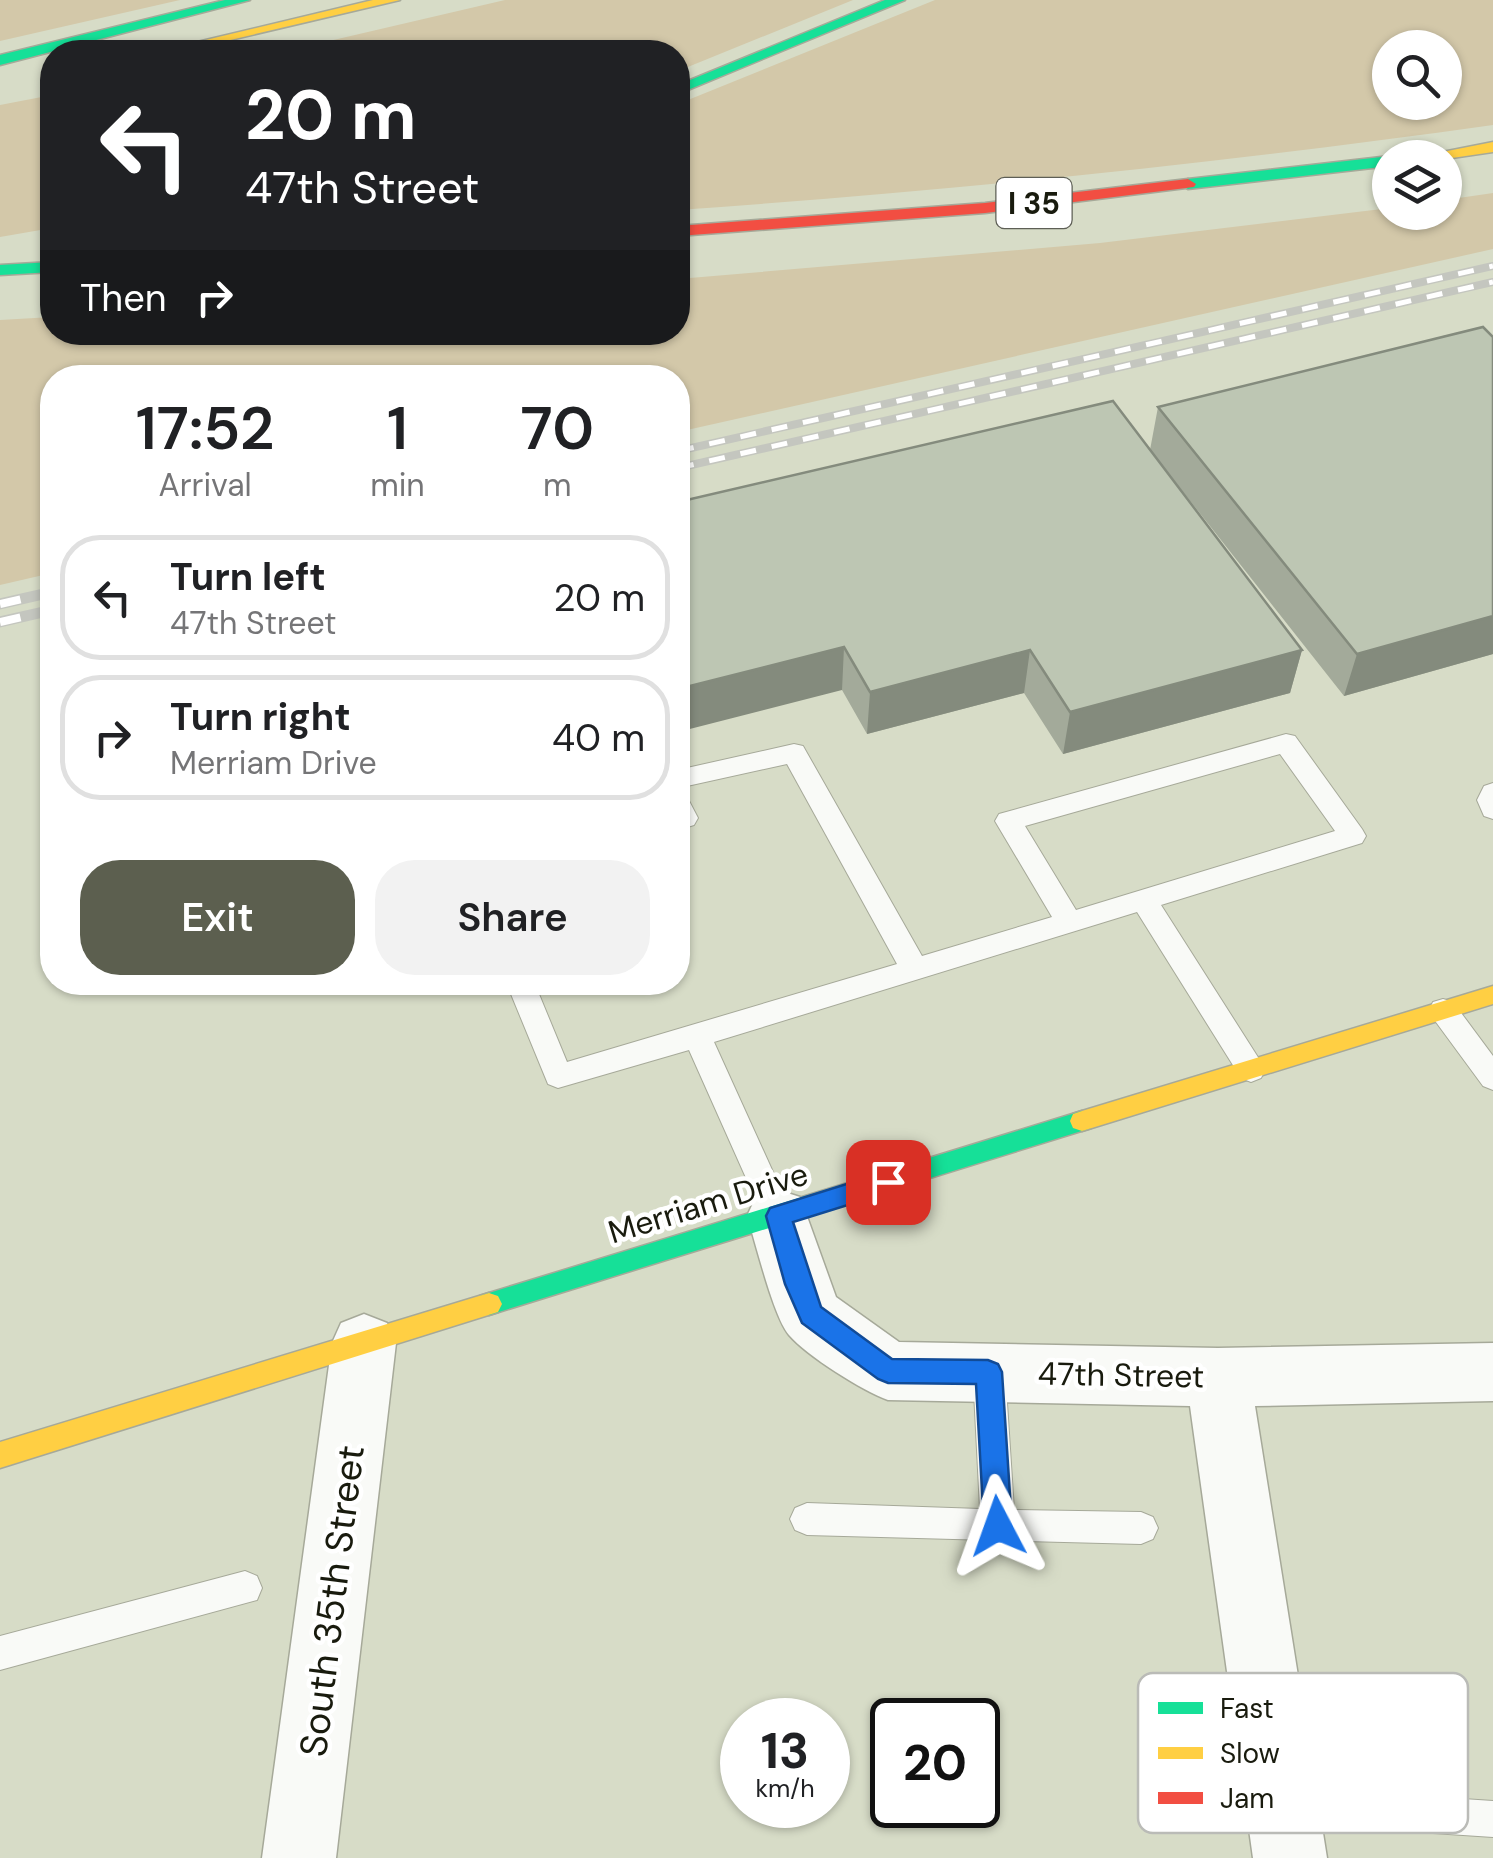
<!DOCTYPE html>
<html lang="en">
<head>
<meta charset="utf-8">
<style>
  body { margin:0; font-family:"DM Sans",sans-serif; background:#f2f2f2; color:#202124; height:100vh; display:flex; flex-direction:column; font-size:38px; white-space:nowrap }
  * { box-sizing:border-box; margin:0 }
  p { font-size:32px; color:#757577 }
  .icon { flex:none; width:55px; height:55px; fill:none; stroke:currentColor; stroke-width:2; stroke-linecap:round; stroke-linejoin:round }
  .map { position:relative; flex:1; overflow:hidden }
  .sheet { position:absolute; left:40px; top:365px; width:650px; height:630px; display:flex; flex-direction:column; background:#fff; border-radius:40px; box-shadow:0 2px 8px #0004 }
  .sheet>* { flex:none }
  .guide { position:absolute; left:40px; top:40px; width:650px; height:305px; border-radius:40px; box-shadow:0 2px 8px #0004; background:#202124; color:#fff; overflow:hidden }
  .controls { position:absolute; left:1372px; top:30px; display:grid; gap:20px }
  .controls a { display:grid; place-items:center; width:90px; height:90px; border-radius:50%; background:#fff; box-shadow:0 2px 8px #0004; font-size:50px }
  .speed { position:absolute; left:720px; top:1698px; display:flex; gap:20px; font-size:50px; font-weight:700; text-align:center }
  .speed>* { display:grid; place-content:center; width:130px; height:130px; border-radius:50%; background:#fff; box-shadow:0 2px 8px #0004; line-height:1 }
  .speed small { font-size:25px; font-weight:400 }
  .speed .limit { border:5px solid #111; border-radius:15px; background:#fff; color:#111 }
  .pin { position:absolute; display:grid; place-items:center; width:85px; height:85px; color:#fff; margin:-42px; border-radius:20px; box-shadow:0 5px 15px #0006 }
  .me { position:absolute; width:110px; margin:-55px; rotate:356deg; stroke-linejoin:round; filter:drop-shadow(0 0 8px #0008) }
  .turn { display:flex; align-items:center; gap:35px; height:210px; padding:0 40px; font-size:45px }
  .turn .icon { width:130px; height:130px; stroke-width:2.5 }
  .turn b { display:block; font-size:70px; line-height:85px }
  .then { display:flex; align-items:center; height:95px; padding:0 40px; background:#0003; gap:20px; font-size:38px }
  .eta { display:flex; justify-content:space-evenly; align-items:center; height:170px; text-align:center }
  .eta b { font-size:60px; font-weight:600; line-height:70px }
  .action { display:flex; gap:20px; margin-top:auto; padding:20px 40px }
  .action a { flex:1; height:115px; border-radius:40px; background:#5c5f4f; color:#fff; font-size:40px; font-weight:600; line-height:115px; text-align:center }
  .action a+a { background:#f2f2f2; color:#202124 }
  ul { padding:0; list-style:none }
  li { display:flex; align-items:center; gap:30px; height:125px; margin:0 20px 15px; padding:0 20px; border:5px solid #e0e0e0; border-radius:40px }
  li div { flex:1 }
  li b { display:block; font-size:38px }
  li em { font-style:normal }
  .map>svg:first-child { display:block }
  .green { fill:#d3c8a9; fill-rule:evenodd }
  .lines { fill:none; stroke-linecap:round; stroke-linejoin:round }
  .lane-casing { stroke:#a6a999; stroke-width:2 }
  .street-casing { stroke:#a6a999; stroke-width:3 }
  .fast-casing { stroke:#a6a999; stroke-width:3 }
  .slow-casing { stroke:#a6a999; stroke-width:3 }
  .jam-casing { stroke:#a6a999; stroke-width:3 }
  .lane { fill:#f9faf7; fill-rule:evenodd }
  .street { fill:#f9faf7; fill-rule:evenodd }
  .fast { fill:#16e098; fill-rule:evenodd }
  .slow { fill:#ffcf43; fill-rule:evenodd }
  .jam { fill:#f24e42; fill-rule:evenodd }
  .rail-far1-casing { stroke:#c4c6bf; stroke-width:8 }
  .rail-casing { stroke:#c4c6bf; stroke-width:11 }
  .rail-far1 { stroke:#fff; stroke-width:5; stroke-dasharray:16; stroke-linecap:butt }
  .rail { stroke:#fff; stroke-width:8; stroke-dasharray:21; stroke-linecap:butt }
  .wall { fill:#a3aa9a }
  .shaded-wall { fill:#848b7d }
  .building { fill:#bdc6b3; stroke:#848b7d; stroke-width:2.5 }
  .route { fill:#1a73e8; stroke:#114b97; stroke-width:2.5 }
  .labels { text-anchor:middle; dominant-baseline:central; stroke-width:9; stroke-linejoin:round; paint-order:stroke }
  .shield { fill:#fff; stroke:#5e5f56; stroke-width:2.5 }
  .shield-label { font-size:30px; font-weight:bold; fill:#191b0e }
  .street-label { font-size:32px; fill:#191b0e; stroke:#fff }
  .near-street-label { font-size:38px; fill:#191b0e; stroke:#fff }
  .key { fill:#fff; stroke:#babbb7; stroke-width:2.5 }
  .key-label { font-size:28px; fill:#191b0e }
</style>
</head>
<body>
<div class="map">
<svg width="1493" height="1858" viewBox="0 0 1493 1858">
  <rect width="100%" height="100%" fill="#d7dcc7"/>
  <path class="green" d="M0,0h180l-180,41z
    M505,0h348l-175,71v-19h-396z
    M935,0h558v125c-271,38 -542,66 -815,85v-106zM1390,48h55v54h-55z
    M52,95v133l-52,9v-132z
    M1493,193v56l-815,183v-54h-626v195l-52,12v-265l52,-3v15h626v-53l422,-36 290,-35v4h55v-12z"/>
  <g class="lines">
    <defs>
      <path id="lane" d="M1286,734l9,2 67,93 4,7 -4,7 -201,62 100,157 4,8 -4,8 -10,4 -10,-4 -104,-166 -423,130 79,174 -4,9 -11,4 -11,-4 -78,-175 -131,38 -10,-4 -42,-102h28l33,80 330,-98 -110,-200 -109,24v-18l116,-26 9,2 119,210 130,-39 -57,-96 4,-7zM1280,754l55,77 -259,79 -51,-84z
        M1493,783v36l-9,-3 -7,-16 7,-14z
        M678,794l9,3 11,21 -4,7 -16,5z
        M1443,999l10,3 40,54v34l-10,-4 -50,-68 -4,-8 4,-8z
        M989,1357l11,5 5,10 9,138 127,2 12,5 5,11 -5,11 -12,5 -334,-9 -12,-5 -5,-11 5,-11 12,-5 173,6 -7,-137 5,-10z
        M245,1571l12,5 5,12 -5,12 -257,70v-34z
        M1283,1787l210,14v36l-210,-14 -13,-5 -5,-13 5,-13z"/>
      <path id="street" d="M778,1190l22,7 36,100 63,45 319,6 275,-5v58l-238,5 72,452h-74l-63,-452 -302,-6c-25,-9 -81,-44 -99,-65 -16,-19 -33,-92 -42,-119l9,-19z
        M364,1314l23,9 9,20 -60,515h-74l70,-515 9,-20z"/>
      <path id="fast" d="M225,0h25l-250,65v-10z
        M885,0h20l-227,94v-9z
        M1390,156l5,2h-5v8l-202,23 -8,-5 8,-5z
        M52,262v10l-52,3v-10z
        M1082,1111l9,3 3,7 -3,7 -602,187 -9,-3 -4,-8 4,-8 9,-3z"/>
      <path id="slow" d="M373,0h27l-204,48 -7,-4z
        M1493,142v10l-48,7 -33,-1z
        M1493,986v18l-411,127 -9,-3 -3,-7 3,-7 9,-3z
        M489,1293l9,3 4,8 -4,8 -498,156v-26z"/>
      <path id="jam" d="M1188,179l8,5 -2,3 -209,26 -307,23v-10l307,-23z"/>
    </defs>
    <use href="#lane" class="lane-casing"/>
    <use href="#street" class="street-casing"/>
    <use href="#fast" class="fast-casing"/>
    <use href="#slow" class="slow-casing"/>
    <use href="#jam" class="jam-casing"/>
    <use href="#lane" class="lane"/>
    <use href="#street" class="street"/>
    <use href="#fast" class="fast"/>
    <use href="#slow" class="slow"/>
    <use href="#jam" class="jam"/>
    <defs>
      <path id="rail-far1" d="M678,451l815,-185
        M678,468l815,-186"/>
      <path id="rail" d="M0,604l52,-12
        M0,622l52,-12"/>
    </defs>
    <use href="#rail-far1" class="rail-far1-casing"/>
    <use href="#rail" class="rail-casing"/>
    <use href="#rail-far1" class="rail-far1"/>
    <use href="#rail" class="rail"/>
  </g>
  <path class="wall" d="M1493,337v317l-149,42 -194,-246 8,-43z
    M678,502l624,148 -12,43 -227,61 -39,-61 -157,41 -25,-44z"/>
  <path class="shaded-wall" d="M1493,616v38l-149,42 13,-42z
    M844,647l-2,43 -164,42v-43z
    M1030,650l-6,43 -157,41 3,-42z
    M1302,650l-12,43 -227,61 7,-42z"/>
  <path class="building" d="M1483,327l10,10v279l-136,38 -199,-247z
    M1113,401l189,249 -232,62 -40,-62 -160,42 -26,-45 -166,42v-187z"/>
  <path class="route" d="M888,1171l8,3 4,8 -4,8 -103,32 28,85 71,52 96,1 10,4 4,8 10,154 -4,9 -10,4 -10,-4 -4,-9 -8,-142 -88,-1 -10,-4 -76,-56 -17,-39 -19,-68 4,-8z"/>
  <g class="labels">
    <rect class="shield" x="996.5" y="178" width="75" height="50" rx="8"/>
    <g class="shield-label">
      <text x="1034" y="203">I 35</text>
    </g>
    <g class="street-label">
      <text transform="translate(708 1203) rotate(-17)">Merriam Drive</text>
      <text transform="translate(1121 1375) rotate(1)">47th Street</text>
    </g>
    <g class="near-street-label">
      <text transform="translate(332 1601) rotate(-83)">South 35th Street</text>
    </g>
  </g>
  <rect x="1138" y="1673" width="330" height="160" rx="15" class="key"/>
  <rect x="1158" y="1702" width="45" height="12" fill="#16e098"/>
  <rect x="1158" y="1747" width="45" height="12" fill="#ffcf43"/>
  <rect x="1158" y="1792" width="45" height="12" fill="#f24e42"/>
  <g class="key-label">
    <text x="1220" y="1718">Fast</text>
    <text x="1220" y="1763">Slow</text>
    <text x="1220" y="1808">Jam</text>
  </g>
</svg>
<div class="controls">
<a><svg class="icon" aria-label="search" viewBox="0 0 24 24"><circle cx="10" cy="10" r="6"/><path d="M15 15l6 6"/></svg></a>
<a><svg class="icon" aria-label="layers" viewBox="0 0 24 24"><path d="M12 4l9 5-9 5-9-5zM3 14l9 5 9-5"/></svg></a>
</div>
<div class="speed"><div>13<small>km/h</small></div><div class="limit">20</div></div>
<div class="pin" style="left:888px;top:1182px;background:#d93025"><svg class="icon" aria-label="arrive" viewBox="0 0 24 24"><path d="M6 21V4h12l-3 4 3 4H6"/></svg></div>
<svg class="me" style="left:998px;top:1526px" viewBox="-20 -20 40 40"><path d="M0-17L14 15 0 8-14 15z" fill="#1a73e8" stroke="#fff" stroke-width="4"/></svg>
<div class="guide">
<div class="turn"><svg class="icon" aria-label="left" viewBox="0 0 24 24"><path d="M17 20v-9H6M10 6l-5 5 5 5"/></svg><div><b>20 m</b>47th Street</div></div>
<div class="then">Then<svg class="icon" aria-label="right" viewBox="0 0 24 24"><path d="M7 20v-9h11M14 6l5 5-5 5"/></svg></div>
</div>
<section class="sheet">
<div class="eta">
<div><b>17:52</b><p>Arrival</p></div>
<div><b>1</b><p>min</p></div>
<div><b>70</b><p>m</p></div>
</div>
<ul>
<li><svg class="icon" aria-label="left" viewBox="0 0 24 24"><path d="M17 20v-9H6M10 6l-5 5 5 5"/></svg><div><b>Turn left</b><p>47th Street</p></div><em>20 m</em></li>
<li><svg class="icon" aria-label="right" viewBox="0 0 24 24"><path d="M7 20v-9h11M14 6l5 5-5 5"/></svg><div><b>Turn right</b><p>Merriam Drive</p></div><em>40 m</em></li>
</ul>
<div class="action"><a>Exit</a><a>Share</a></div>
</section>
</div>
</body>
</html>
